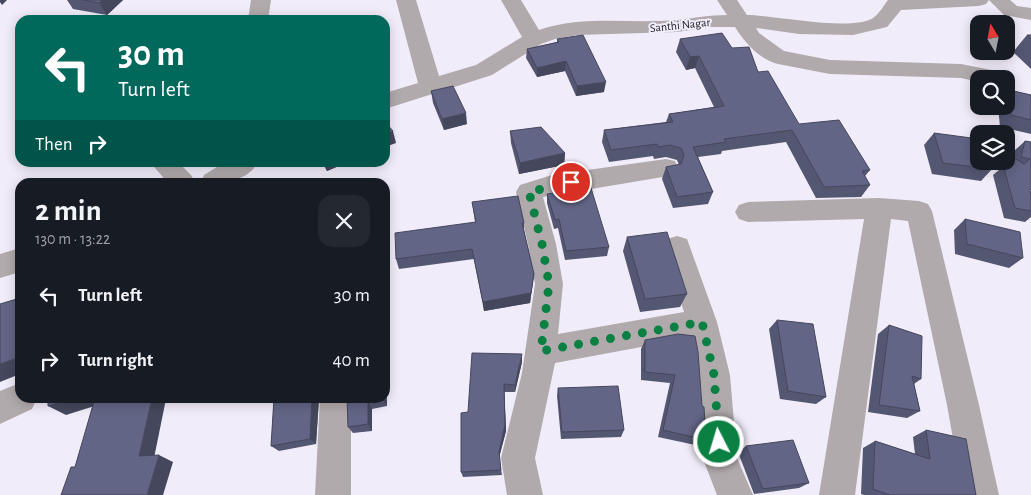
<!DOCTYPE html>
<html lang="en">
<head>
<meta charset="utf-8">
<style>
  body { margin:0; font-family:"Alegreya Sans",sans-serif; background:#242831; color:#f1f3f6; height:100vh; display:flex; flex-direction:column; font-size:19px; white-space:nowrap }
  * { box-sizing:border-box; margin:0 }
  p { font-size:16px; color:#9ea1a6 }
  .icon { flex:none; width:28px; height:28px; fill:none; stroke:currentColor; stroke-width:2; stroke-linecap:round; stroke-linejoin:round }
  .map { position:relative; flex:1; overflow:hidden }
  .panel { position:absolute; left:15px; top:178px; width:375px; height:225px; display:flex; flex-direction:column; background:#171b24; border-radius:15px; box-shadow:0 2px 12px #0003 }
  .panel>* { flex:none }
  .guide { position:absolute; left:15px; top:15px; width:375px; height:152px; border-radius:15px; box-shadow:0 2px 12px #0003; background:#00695c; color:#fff; overflow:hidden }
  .needle { width:32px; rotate:350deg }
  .controls { position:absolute; left:970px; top:15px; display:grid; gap:10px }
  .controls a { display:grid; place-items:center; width:45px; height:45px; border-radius:10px; background:#171b24; box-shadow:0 2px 12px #0003; font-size:25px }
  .pin { position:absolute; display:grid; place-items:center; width:42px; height:42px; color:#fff; margin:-21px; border:2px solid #fff; border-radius:50%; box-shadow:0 1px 5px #0007 }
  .me { position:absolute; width:55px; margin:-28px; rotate:355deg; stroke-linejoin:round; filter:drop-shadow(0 0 4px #0008) }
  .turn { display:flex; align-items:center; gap:18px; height:105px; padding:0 20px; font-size:22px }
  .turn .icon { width:65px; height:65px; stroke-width:2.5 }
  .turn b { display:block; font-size:35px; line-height:42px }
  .then { display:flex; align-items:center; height:48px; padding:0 20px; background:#0003; gap:10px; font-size:19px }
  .round { display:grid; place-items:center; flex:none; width:52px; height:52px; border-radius:15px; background:#242831 }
  .head { display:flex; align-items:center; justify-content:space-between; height:85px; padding:0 20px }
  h1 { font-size:30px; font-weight:700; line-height:38px }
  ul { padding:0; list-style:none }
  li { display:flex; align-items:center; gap:15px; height:65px; padding:0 20px }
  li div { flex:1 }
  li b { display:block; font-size:19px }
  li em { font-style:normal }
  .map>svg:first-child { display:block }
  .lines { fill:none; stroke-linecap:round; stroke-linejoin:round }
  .minor { fill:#b1aaac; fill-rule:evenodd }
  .wall { fill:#545772 }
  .shaded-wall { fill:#45475d }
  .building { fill:#626585; stroke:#45475d }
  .route { stroke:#0b8043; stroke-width:9; stroke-dasharray:0 16.2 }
  .labels { text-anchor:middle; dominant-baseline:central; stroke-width:4; stroke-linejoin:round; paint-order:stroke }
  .far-street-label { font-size:12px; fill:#1c1a1e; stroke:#f1ecf9 }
</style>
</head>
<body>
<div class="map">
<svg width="1031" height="495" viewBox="0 0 1031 495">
  <rect width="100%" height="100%" fill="#f1ecf9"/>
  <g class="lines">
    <path class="minor" d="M251,0h20l-3,20h-20z
      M396,0h20l23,76 37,-11 46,-28 -21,-37h20l18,30c43,-15 93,-6 138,-10 17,-2 33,-5 50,-5l-10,-15h20l10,15c26,0 105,17 126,3 6,-4 11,-13 15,-18h122l7,6 14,2v12l-27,-5 -15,-15 -3,4 -7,2 -78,4 -14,17 -34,8 -54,-1 -43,-6 3,5 25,18 46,9 131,4 51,10 3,5 -3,5 -6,2v-7h-27v3l-18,-4 -131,-4 -52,-10c-19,-5 -33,-21 -43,-37h-24l-34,5 -100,3 -22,4 -14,5 -49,31 -107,34v-16l33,-10z
      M666,159l9,2 3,7 -3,7 -132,22 13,47 7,40 -5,50 126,-22 -21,-65 4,-8 10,-3 10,3 30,83 13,53 7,83 16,37h-36l-14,-36 -5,-84 -8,-37 -135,25 -20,95 8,37h-36l-6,-37 21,-85 13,-89 -7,-40 -12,-52 4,-7 32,-10z
      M150,162h28l13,13 4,7h-28z
      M225,162h33c-12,22 -36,20 -57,20l3,-7z
      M879,198l40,3 9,3 4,7 47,194 20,90h-36l-16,-90 -39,-184 -17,-2 -36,276h-36l45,-276 -116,3 -9,-3 -4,-7 4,-7 9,-3z
      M20,248v24l-20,6v-24z
      M20,383v15h17l-5,11 -32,15v-33z
      M320,398h30l1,2v95h-36z"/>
  </g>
  <path class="wall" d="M67,0h56l-16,15 -34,-6z
    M1027,35h4v34l-18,-17z
    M557,39l47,53 -28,4 -11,-25 -28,6 -11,-19 1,-9 30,-7z
    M680,39l52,9 26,24 41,52 71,46 -5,6 5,9 -9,12 -45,1 -30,-56 -64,9 -1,3 -23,3 15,35 -5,12 -35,4 -11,-29 4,-12 13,-2 -2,-5 -11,-3 -12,2 -1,-3 -44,6 -7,-20 2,-12 62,-8 3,-8 45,-7 -19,-39 -9,2 -10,-18z
    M1009,90l22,5v39l-31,-7 -2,-21h8v-13z
    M431,91l36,33 -23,6 -11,-27z
    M510,131l55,22 -1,12 -45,9 -8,-31z
    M934,133l58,36 -11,12 -49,-7 -8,-29z
    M1025,141l6,1 -1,48 1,5v22l-6,5 -21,-4 -11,-43 20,-17 1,-7z
    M322,162h26l-21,9z
    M547,194l62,53 -2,9 -42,4 -7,-32 -4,1 -7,-26z
    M472,202l52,21v7l10,44 -4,29 -46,8 -10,-52 -75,10 -3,-10 79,-37z
    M965,219l58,39 -14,10 -54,-14 -1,-24z
    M627,237l60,57 -7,13 -40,5 -17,-61z
    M385,294l4,9 1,52 -5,1 2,50 -15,3v22l-19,2 -5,-6 -1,-29h38z
    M777,320l49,77 -10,7 -36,-5 -11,-70z
    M889,325l32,54 -7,5 6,27 -13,7 -39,-6 10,-78z
    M645,340l57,66 4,34 -6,6 -42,-9 12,-54 -29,-3v-31z
    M522,362l-7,30h-11l2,39 -7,26 3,18 -39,2 -2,-5 7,-60z
    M558,388l66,42 -3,7 -60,2 -4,-43z
    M274,398h45l-3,46 -37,7 -8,-5z
    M926,430l50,65h-112l-3,-1 2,-46 12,-7 40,13 -2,-17z
    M746,446l63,37 -10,5 -45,6 -16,-42z"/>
  <path class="shaded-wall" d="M0,0h7l-5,5 -2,-3z
    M102,0h21l-16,15 -8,-12z
    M699,56l-4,12 -9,2 4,-13z
    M566,61l-1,10 -28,6v-9z
    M606,82l-2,10 -28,4 1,-10z
    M466,113l1,11 -23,6 -2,-11z
    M393,131l3,12 -11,4v-12z
    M565,153l-1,12 -45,9 1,-11z
    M323,162h25l-21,9z
    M534,274l-4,29 -46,8 -1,-9z
    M386,294l3,9 1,52 -3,-8z
    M522,354v8l-7,30v-7z
    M385,355v1l2,50 -4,-6v-2h2z
    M20,357v17l-20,8v-18z
    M504,384l2,47 -7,27v-6z
    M74,398h46l-54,17 -18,-9z
    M152,398h12l2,1 -13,64 -14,-7z
    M312,398h7l-3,46 -6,-5z
    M368,402l4,7v22l-4,-7z
    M159,455l14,7 -10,33h-16z"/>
  <path class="building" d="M83,0h19l-3,3z
    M722,33l10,15 17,-1 9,25 10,-1 31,53 40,-4 31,50 -8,1 8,14 -46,2 -32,-57 -68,9 2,3 -33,5 20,45 -36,5 -11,-30 15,-3 3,-9 -3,-7 -11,-3 -12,2 -1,-3 -46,6 -7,-20 69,-8 -4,-8 55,-8 -25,-50 -9,1 -10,-18z
    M583,35l23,47 -29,4 -11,-25 -29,7 -10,-19 32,-7 -2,-3z
    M1027,35h4v4z
    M453,86l13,27 -24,6 -11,-28z
    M1009,90l22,5v25l-20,-5z
    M385,122l8,9 -8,4z
    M541,127l24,26 -45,10 -10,-32z
    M934,133l45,6v22h10l3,8 -49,-6z
    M1025,141l6,1v47l-1,1 1,5v16l-16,-3 -12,-43 10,-8 11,7 6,-5 -9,-2z
    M591,188l18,59 -43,4 -7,-32 -4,1 -8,-26z
    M518,196l6,27h-2l12,51 -3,19 -48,9 -11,-53 -76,10 -1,-26 81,-11 -4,-20z
    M965,219l55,13 3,26 -56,-14z
    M667,232l20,62 -42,5 -18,-62z
    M385,294h1l1,53 -2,1z
    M20,298v59l-20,7v-60z
    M777,320l36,4 13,73 -38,-6z
    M889,325l33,11 -1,43 -9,-3 8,35 -41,-6z
    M678,334l17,2 3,16 4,54 2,1 2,33 -43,-10 12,-55 -30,-3v-32z
    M472,353l50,1 -7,31 -11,-1 1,41 -6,27 2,18 -40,2v-59l7,-1z
    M618,386l6,44 -62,2 -4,-44z
    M48,398h26l-26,8z
    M95,398h57l-13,58 20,-1 -12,40h-86l10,-28h4z
    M274,398h38l-2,41 -39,7z
    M347,398h36v2l-15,2v22l-20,3z
    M926,430l40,9 10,56h-86l-17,-6 2,-48 55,18z
    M793,440l16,43 -46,6 -17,-43z"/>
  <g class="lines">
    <path class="route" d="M571,182l-42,10 13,52 7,40 -8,67 161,-29 12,53 5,67"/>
  </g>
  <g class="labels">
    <g class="far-street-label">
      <text transform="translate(680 25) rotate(-6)">Santhi Nagar</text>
    </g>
  </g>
</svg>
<div class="controls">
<a><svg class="needle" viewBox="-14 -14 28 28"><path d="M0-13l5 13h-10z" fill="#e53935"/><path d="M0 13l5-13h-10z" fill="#9ea1a6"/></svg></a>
<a><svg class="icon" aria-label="search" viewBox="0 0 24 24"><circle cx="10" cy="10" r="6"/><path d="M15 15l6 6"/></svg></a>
<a><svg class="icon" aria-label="layers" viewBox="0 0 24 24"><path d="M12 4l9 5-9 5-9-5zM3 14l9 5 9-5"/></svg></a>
</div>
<div class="pin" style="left:571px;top:182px;background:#d93025"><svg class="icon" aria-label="arrive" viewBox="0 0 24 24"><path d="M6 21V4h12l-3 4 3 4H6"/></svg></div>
<svg class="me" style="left:719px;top:442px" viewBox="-20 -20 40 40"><circle r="17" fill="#0b8043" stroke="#fff" stroke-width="3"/><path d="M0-11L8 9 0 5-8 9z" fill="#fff"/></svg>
<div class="guide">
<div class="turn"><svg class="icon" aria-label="left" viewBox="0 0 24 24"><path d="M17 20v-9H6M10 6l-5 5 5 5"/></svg><div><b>30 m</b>Turn left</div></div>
<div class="then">Then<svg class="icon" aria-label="right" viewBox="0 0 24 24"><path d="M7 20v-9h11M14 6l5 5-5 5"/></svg></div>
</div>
<section class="panel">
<div class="head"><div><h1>2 min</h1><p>130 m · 13:22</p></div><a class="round"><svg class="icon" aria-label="close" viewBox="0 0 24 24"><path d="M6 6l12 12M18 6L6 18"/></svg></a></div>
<ul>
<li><svg class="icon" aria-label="left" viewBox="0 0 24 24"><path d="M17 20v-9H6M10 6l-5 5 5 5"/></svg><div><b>Turn left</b></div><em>30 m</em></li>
<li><svg class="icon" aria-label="right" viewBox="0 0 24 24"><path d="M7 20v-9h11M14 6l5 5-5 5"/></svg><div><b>Turn right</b></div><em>40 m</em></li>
</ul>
</section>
</div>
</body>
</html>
